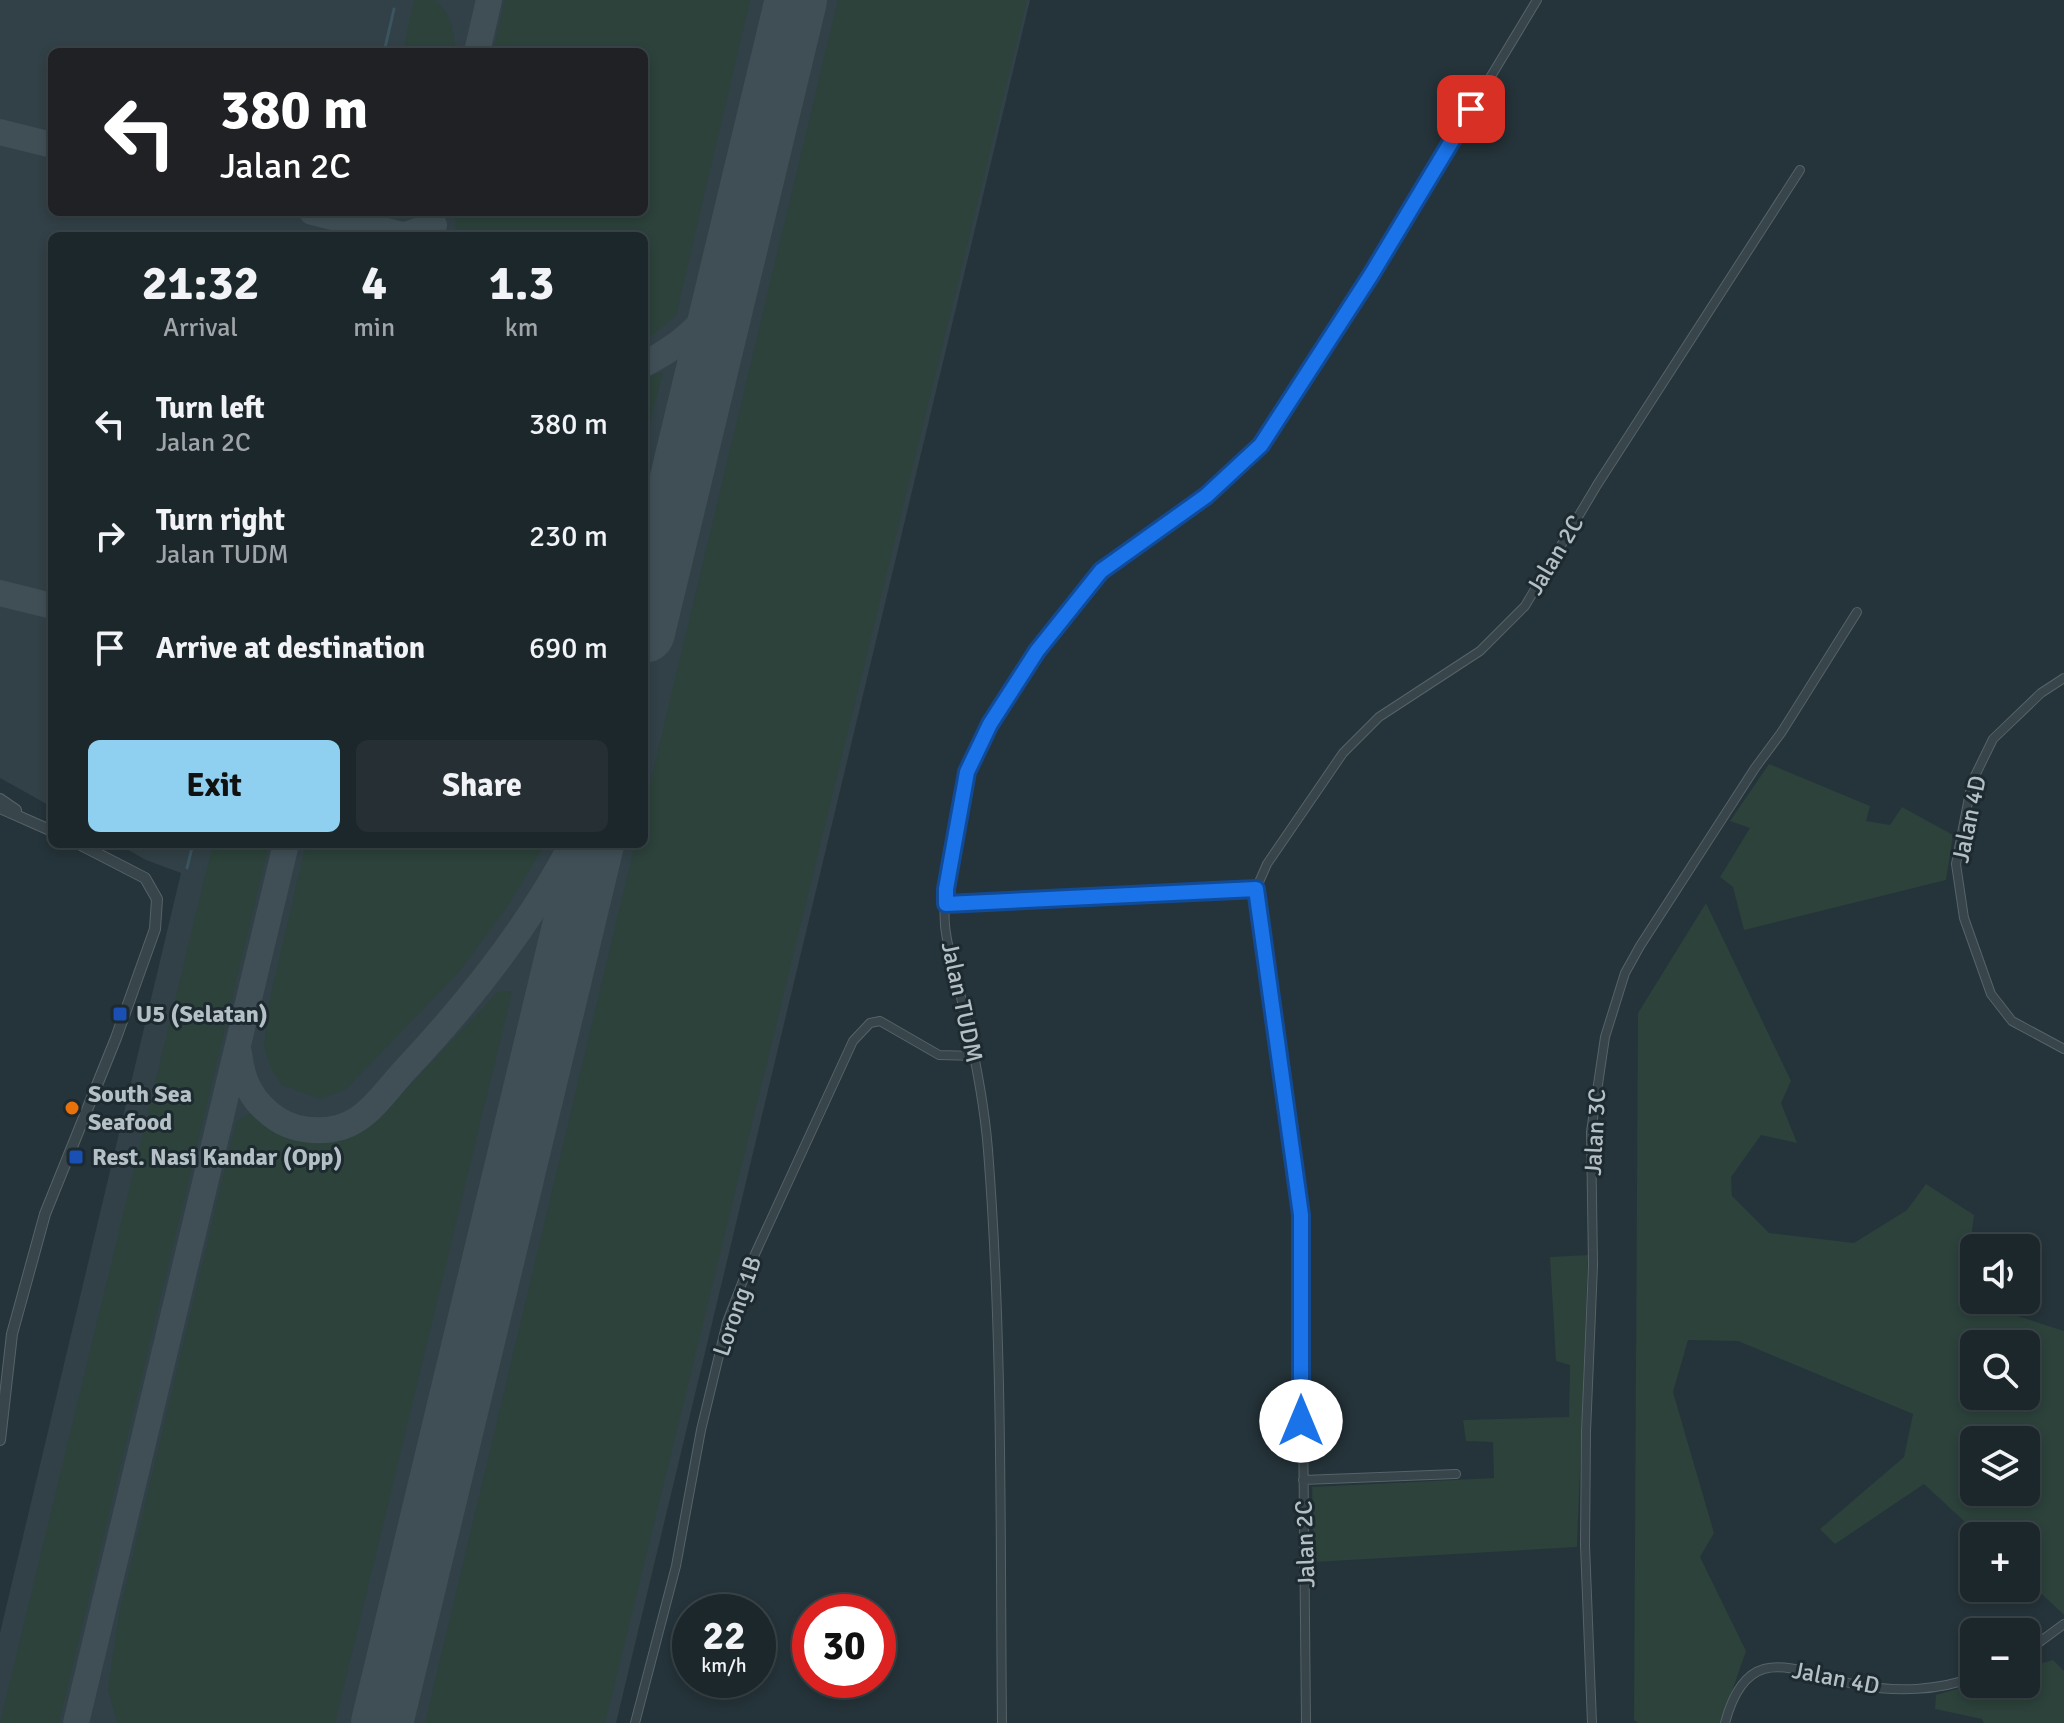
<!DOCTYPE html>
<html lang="en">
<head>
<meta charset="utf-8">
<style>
  body { margin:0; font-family:Signika,sans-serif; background:#252f34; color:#f1f3f6; height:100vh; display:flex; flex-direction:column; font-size:30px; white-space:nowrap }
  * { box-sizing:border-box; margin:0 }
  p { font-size:26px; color:#a0a5a9 }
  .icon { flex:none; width:44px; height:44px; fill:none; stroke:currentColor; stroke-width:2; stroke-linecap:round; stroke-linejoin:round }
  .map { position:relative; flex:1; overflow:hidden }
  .panel { position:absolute; left:48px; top:232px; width:600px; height:616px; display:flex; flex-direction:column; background:#1c272c; border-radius:12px; box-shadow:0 4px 12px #0003,0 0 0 2px #3a4448 }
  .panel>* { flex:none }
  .top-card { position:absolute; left:48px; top:48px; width:600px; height:168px; border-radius:12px; box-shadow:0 4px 12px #0003,0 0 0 2px #3a4448; background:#202124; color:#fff; overflow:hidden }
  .controls { position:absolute; left:1960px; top:1234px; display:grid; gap:16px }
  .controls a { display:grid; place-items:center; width:80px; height:80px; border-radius:12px; background:#1c272c; box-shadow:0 4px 12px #0003,0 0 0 2px #3a4448; font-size:40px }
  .speed { position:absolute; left:672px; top:1594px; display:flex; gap:16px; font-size:40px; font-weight:700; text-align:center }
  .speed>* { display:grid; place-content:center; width:104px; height:104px; border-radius:50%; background:#1c272c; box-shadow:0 4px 12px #0003,0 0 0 2px #3a4448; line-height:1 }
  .speed small { font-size:20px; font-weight:400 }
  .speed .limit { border:12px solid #d22; background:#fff; color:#111 }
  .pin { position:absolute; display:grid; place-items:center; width:68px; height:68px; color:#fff; margin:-34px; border-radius:16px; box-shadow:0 4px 12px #0006 }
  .me { position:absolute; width:88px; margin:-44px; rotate:0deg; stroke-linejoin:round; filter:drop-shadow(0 0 6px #0008) }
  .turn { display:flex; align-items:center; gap:28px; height:168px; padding:0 40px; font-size:36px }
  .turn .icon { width:104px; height:104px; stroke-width:2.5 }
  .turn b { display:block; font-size:56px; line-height:68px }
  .eta { display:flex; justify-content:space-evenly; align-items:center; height:136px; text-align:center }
  .eta b { font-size:48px; font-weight:700; line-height:56px }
  .button { display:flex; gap:16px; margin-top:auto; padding:16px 40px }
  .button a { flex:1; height:92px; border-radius:12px; background:#8fcfef; color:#111; font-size:32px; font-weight:700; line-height:92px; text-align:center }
  .button a+a { background:#252f34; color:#f1f3f6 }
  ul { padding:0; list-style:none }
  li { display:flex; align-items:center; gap:24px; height:112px; padding:0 40px }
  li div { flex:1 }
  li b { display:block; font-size:30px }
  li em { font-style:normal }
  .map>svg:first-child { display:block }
  .airport { fill:#324147; fill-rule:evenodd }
  .green { fill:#2c423b; fill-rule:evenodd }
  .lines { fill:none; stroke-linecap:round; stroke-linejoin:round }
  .stream { stroke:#3a5460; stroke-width:3 }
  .taxiway { stroke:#404f56; stroke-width:26 }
  .runway { stroke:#404f56; stroke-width:62 }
  .minor-casing { stroke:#566368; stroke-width:10 }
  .tertiary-casing { stroke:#566368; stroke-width:12 }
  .minor { stroke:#38454a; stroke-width:8 }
  .tertiary { stroke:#38454a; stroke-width:10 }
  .route-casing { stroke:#114b97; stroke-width:20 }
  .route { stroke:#1a73e8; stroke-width:14 }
  .transit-dot { fill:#1a4fb4; stroke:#1d2a2f; stroke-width:3 }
  .food-dot { fill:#e8710a; stroke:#1d2a2f; stroke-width:3 }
  .labels { text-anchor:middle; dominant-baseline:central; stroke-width:6; stroke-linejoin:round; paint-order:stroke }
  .street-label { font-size:24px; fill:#b4c0c6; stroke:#1d2a2f }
  .poi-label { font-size:24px; font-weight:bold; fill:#b4c0c6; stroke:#1d2a2f; text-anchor:start }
</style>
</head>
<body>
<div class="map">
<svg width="2064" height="1723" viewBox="0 0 2064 1723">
  <rect width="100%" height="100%" fill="#25343a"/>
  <path class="airport" d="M0,0h1030l-414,1723h-616v-90l181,-760 -35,-13 -28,-16h526v-608h-592v571l-52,-29zM52,52h592v160h-592z"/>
  <path class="green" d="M414,0h21c17,16 19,30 20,52h-52z
    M505,0h245l-74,315 -32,27v-106h-188l-1,-24h189v-160h-151z
    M838,0h189l-422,1723h-180l210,-879h9v-35z
    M663,372l-19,74v-68z
    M1769,764l101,42 -4,15 24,4 12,-18 51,28 -7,45 -202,50 -11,-43 -13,-10 30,-49 -20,-7z
    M213,844h56l-210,879h-59z
    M306,844h239l-38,63 -50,67 -111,115 -26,10 -38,-14 -11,-17 -7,-22 5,-43z
    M1706,903l85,178 -10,22 16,40 -36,-8 -30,42 1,19 37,37 85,10 53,-33 19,-26 48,31 -6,47 6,2v36h25l-6,8 71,23v284l-38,-36v-43h-46l-56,-52 -89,60 -15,-15 84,-72 9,-43 -175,-73 -50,-1 -15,52 41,141 -14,24 46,94 -25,72h-83l-4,-3 4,-707zM1974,1344h52v52h-52zM1974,1440h52v52h-52z
    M512,991l-177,732h-218l-9,-34 11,-75 117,-492 14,-9c45,33 88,38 133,1l115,-122z
    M1588,1255l-11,292 -263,15 -2,-75 182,-9 -1,-36 -27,-1 -3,-21 106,-3 1,-52 -14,-4 -6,-104z
    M2053,1660l11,11v52h-80l-2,-4 -47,-10 1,-14 38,-11h52v-16z"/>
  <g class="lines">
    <path class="stream" d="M384,52l10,-43
      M187,868l6,-24"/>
    <path class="taxiway" d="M477,52l12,-52
      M0,132l52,13
      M312,212l95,24
      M405,235l29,-10
      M644,364c52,-26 71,-52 90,-106
      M0,593l52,13
      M239,1053c3,29 14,50 38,66 23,15 59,15 81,0 18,-12 33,-34 47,-49 65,-69 123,-142 167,-226
      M76,1723l210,-879"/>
    <path class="runway" d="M644,632l152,-632
      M382,1723l211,-879"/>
    <defs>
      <path id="minor" d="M2064,678l-23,15 -48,46 -21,43 -16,82 8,54 27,76 21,27 52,28
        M946,904l310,-15
        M1303,1480l153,-6
        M2026,1652l38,-28
        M635,1723l41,-157 25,-136 26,-108 17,-44 109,-237 17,-18 10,-2 59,34 36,1
        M1002,1723c-2,-191 1,-383 -14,-573 -4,-50 -14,-99 -26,-148 -5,-25 -15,-52 -17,-77 -3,-43 8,-94 18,-137 15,-64 92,-169 138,-217l105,-75 55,-51 110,-170 166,-275
        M1306,1723l-5,-508 -45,-326 11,-25 76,-111 36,-36 101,-66 45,-45 72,-121 203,-315
        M1592,1723l-7,-178 1,-113 7,-167 -2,-133 14,-95 20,-64 15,-27 115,-178 26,-35 76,-121
        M1725,1723c23,-86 71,-50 133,-38 38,7 80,6 116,-8"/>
      <path id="tertiary" d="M0,799l16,11
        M0,808l52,23
        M0,1440l12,-106 33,-120 71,-176 39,-109 2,-30 -12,-21 -66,-34"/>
    </defs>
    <use href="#minor" class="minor-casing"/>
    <use href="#tertiary" class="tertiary-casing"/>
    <use href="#minor" class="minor"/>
    <use href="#tertiary" class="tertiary"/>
  </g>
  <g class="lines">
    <defs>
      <path id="route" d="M1301,1421v-206l-45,-326 -310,15v-15l21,-117 23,-48 47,-73 64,-80 105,-75 55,-51 110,-170 100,-166"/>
    </defs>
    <use href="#route" class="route-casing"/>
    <use href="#route" class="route"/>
  </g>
  <g class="transit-dot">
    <rect x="112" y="1006" width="16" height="16" rx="4"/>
    <rect x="68" y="1149" width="16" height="16" rx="4"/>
  </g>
  <circle class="food-dot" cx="72" cy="1108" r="8"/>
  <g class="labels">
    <g class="street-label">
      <text transform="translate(1555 555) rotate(-59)">Jalan 2C</text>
      <text transform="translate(1969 819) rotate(-78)">Jalan 4D</text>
      <text transform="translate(962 1002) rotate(78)">Jalan TUDM</text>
      <text transform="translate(1595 1132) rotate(-87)">Jalan 3C</text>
      <text transform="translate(737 1306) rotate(-71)">Lorong 1B</text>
      <text transform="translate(1305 1544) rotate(-92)">Jalan 2C</text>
      <text transform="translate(1836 1678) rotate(11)">Jalan 4D</text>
    </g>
    <g class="poi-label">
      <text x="136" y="1014">U5 (Selatan)</text>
      <text x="88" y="1094">South Sea<tspan x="88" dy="28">Seafood</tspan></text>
      <text x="92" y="1157">Rest. Nasi Kandar (Opp)</text>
    </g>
  </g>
</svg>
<div class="controls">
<a><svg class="icon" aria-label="sound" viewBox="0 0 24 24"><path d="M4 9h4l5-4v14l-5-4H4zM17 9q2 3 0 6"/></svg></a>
<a><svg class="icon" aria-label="search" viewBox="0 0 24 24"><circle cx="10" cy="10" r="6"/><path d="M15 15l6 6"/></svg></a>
<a><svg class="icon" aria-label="layers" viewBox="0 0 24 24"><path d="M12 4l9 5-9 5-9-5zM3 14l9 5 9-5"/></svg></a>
<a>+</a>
<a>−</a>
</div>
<div class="speed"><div>22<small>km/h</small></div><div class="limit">30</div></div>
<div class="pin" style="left:1471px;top:109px;background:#d93025"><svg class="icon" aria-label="arrive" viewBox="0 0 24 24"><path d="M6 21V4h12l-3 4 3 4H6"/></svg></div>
<svg class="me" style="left:1301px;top:1421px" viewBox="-20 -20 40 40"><circle r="19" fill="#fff"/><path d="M0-13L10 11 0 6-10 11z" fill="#1a73e8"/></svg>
<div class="top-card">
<div class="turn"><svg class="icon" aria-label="left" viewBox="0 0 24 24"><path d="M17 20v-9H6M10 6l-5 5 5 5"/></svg><div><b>380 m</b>Jalan 2C</div></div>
</div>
<section class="panel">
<div class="eta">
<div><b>21:32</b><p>Arrival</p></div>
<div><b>4</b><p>min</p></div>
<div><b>1.3</b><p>km</p></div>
</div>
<ul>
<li><svg class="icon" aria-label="left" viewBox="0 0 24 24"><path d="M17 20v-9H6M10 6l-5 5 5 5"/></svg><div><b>Turn left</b><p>Jalan 2C</p></div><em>380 m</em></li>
<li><svg class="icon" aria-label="right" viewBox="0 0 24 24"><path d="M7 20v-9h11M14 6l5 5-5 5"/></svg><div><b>Turn right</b><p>Jalan TUDM</p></div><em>230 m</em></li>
<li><svg class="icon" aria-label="arrive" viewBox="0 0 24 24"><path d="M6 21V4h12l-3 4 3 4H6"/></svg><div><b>Arrive at destination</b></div><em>690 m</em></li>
</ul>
<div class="button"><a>Exit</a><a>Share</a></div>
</section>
</div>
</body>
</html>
